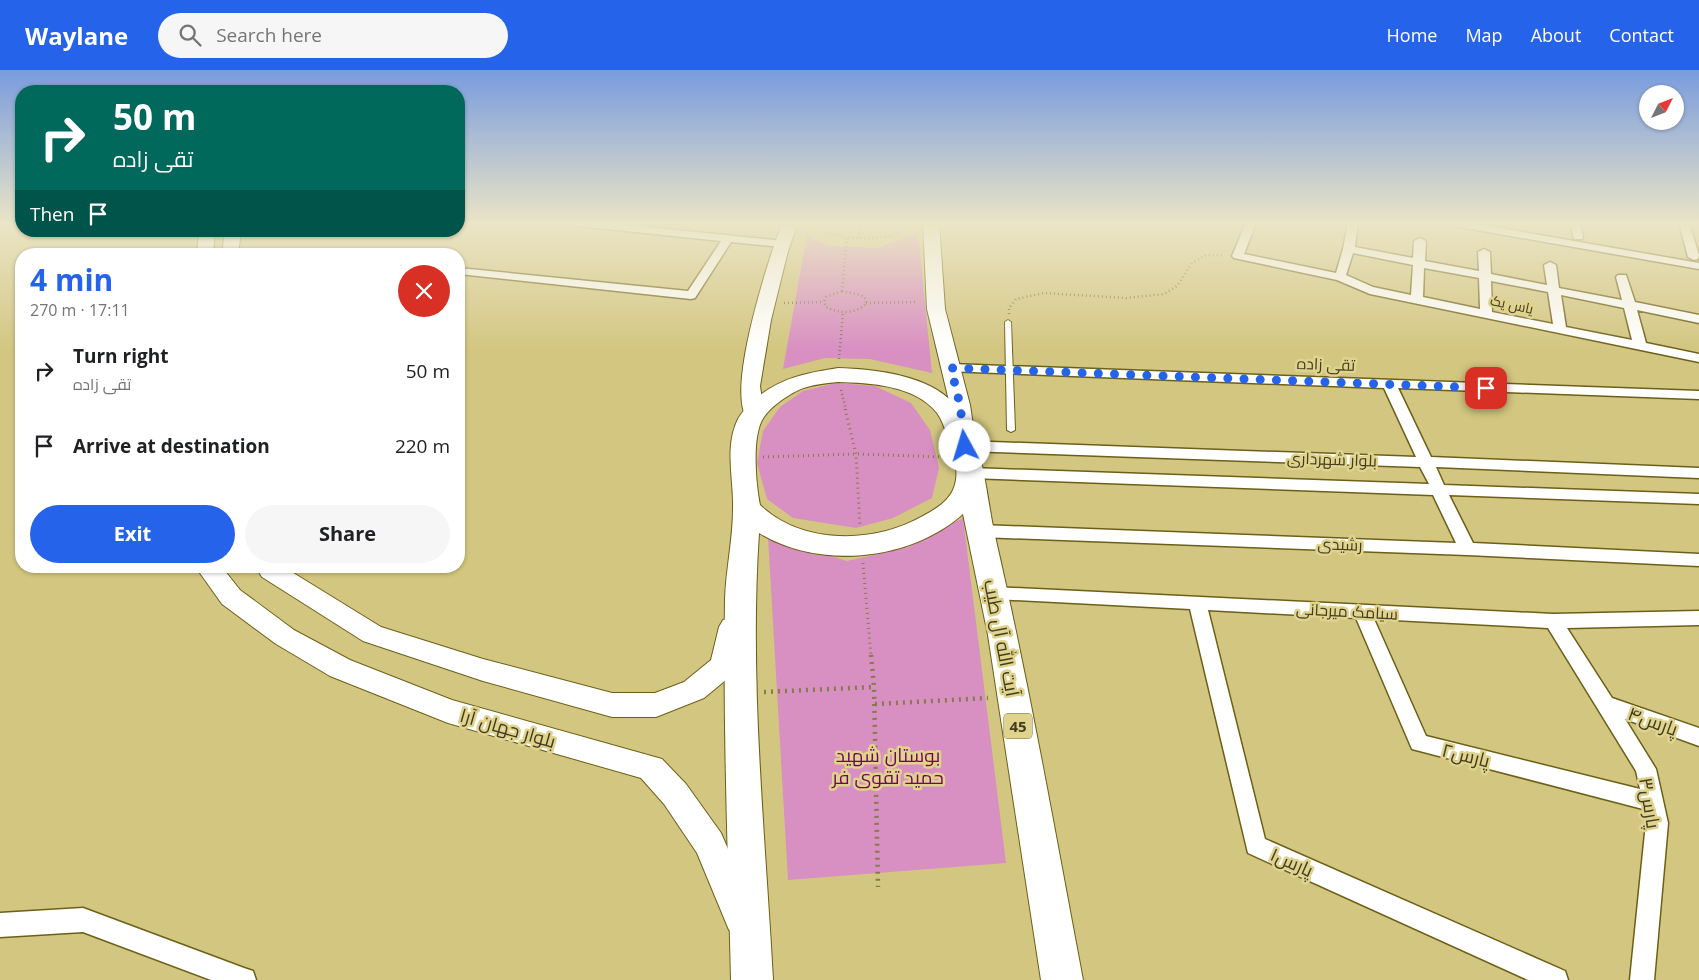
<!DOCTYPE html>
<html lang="en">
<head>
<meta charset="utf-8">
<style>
  body { margin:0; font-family:"Open Sans",Cairo,sans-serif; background:#f6f6f6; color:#202124; height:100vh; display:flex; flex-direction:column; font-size:19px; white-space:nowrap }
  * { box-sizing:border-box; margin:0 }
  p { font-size:16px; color:#757577 }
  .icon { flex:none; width:28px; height:28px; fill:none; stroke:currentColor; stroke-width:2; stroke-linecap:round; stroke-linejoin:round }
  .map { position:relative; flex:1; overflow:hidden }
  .sheet { position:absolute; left:15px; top:178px; width:450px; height:325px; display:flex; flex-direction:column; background:#fff; border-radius:20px; box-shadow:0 1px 4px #0004 }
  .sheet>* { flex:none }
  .banner { position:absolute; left:15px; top:15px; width:450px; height:152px; border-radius:20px; box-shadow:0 1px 4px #0004; background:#00695c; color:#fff; overflow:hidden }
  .needle { width:32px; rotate:48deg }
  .buttons { position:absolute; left:1639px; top:15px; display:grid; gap:10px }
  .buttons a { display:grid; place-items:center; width:45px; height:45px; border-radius:50%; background:#fff; box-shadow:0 1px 4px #0004; font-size:25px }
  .pin { position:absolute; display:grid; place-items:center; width:42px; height:42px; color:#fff; margin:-21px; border-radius:10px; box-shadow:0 2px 8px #0006 }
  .me { position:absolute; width:55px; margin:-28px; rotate:354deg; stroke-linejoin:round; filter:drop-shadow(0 0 4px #0008) }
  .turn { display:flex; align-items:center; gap:18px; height:105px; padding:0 15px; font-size:22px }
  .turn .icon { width:65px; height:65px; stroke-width:2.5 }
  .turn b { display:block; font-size:35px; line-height:42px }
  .then { display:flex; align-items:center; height:48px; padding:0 15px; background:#0003; gap:10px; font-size:19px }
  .round { display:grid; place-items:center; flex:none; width:52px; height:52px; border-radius:26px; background:#f6f6f6 }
  .summary { display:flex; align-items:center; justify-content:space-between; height:85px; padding:0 15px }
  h1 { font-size:30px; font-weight:700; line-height:38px; color:#2563eb }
  .button { display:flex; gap:10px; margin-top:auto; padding:10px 15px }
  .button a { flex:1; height:58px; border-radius:30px; background:#2563eb; color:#fff; font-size:20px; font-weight:700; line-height:58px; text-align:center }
  .button a+a { background:#f6f6f6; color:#202124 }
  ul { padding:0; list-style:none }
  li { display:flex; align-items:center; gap:15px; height:75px; padding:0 15px }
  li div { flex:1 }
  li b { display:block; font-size:19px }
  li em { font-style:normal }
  header { display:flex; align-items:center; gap:30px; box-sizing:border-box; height:70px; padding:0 25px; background:#2563eb; color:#fff }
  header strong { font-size:24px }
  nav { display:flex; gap:28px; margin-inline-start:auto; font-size:18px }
  .search { width:350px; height:45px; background:#f6f6f6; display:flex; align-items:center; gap:12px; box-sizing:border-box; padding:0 18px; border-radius:28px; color:#757577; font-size:19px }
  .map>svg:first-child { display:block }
  .green { fill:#d88fc2 }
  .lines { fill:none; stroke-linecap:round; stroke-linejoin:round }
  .lane-casing { stroke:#6c5f17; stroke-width:2 }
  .street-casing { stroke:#6c5f17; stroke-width:3 }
  .secondary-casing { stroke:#6c5f17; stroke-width:2 }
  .highway-casing { stroke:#6c5f17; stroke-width:2 }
  .path-far2 { stroke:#847c4c; stroke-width:2.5; stroke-dasharray:1 3; stroke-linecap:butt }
  .path-far1 { stroke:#847c4c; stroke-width:3; stroke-dasharray:1 4; stroke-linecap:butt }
  .path { stroke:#847c4c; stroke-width:4.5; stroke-dasharray:2 5; stroke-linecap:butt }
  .lane { fill:#fff; fill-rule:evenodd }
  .street { fill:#fff; fill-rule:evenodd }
  .secondary { fill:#fff; fill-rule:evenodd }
  .highway { fill:#fff; fill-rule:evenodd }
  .route { stroke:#2563eb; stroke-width:9; stroke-dasharray:0 16.2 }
  .labels { text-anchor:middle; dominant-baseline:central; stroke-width:5; stroke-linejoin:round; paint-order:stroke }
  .far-street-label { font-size:14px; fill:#423d20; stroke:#e0d38d }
  .shield { fill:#e0d38d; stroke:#716a41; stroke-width:1 }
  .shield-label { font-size:15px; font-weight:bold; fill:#423d20 }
  .street-label { font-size:16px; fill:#423d20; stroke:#e0d38d }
  .near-street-label { font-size:19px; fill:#423d20; stroke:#e0d38d }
  .near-park-label { font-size:19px; fill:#72035d; stroke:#e0d38d }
</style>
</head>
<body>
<header>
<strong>Waylane</strong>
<div class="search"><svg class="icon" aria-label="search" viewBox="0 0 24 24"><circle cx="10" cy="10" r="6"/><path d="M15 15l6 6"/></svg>Search here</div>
<nav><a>Home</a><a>Map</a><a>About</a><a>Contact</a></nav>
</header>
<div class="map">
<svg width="1699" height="910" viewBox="0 0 1699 910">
  <rect width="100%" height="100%" fill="#d3c681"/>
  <path class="green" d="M836,153h61l-30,7 -28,-5z
    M918,163l14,140 -62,-14 -45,-1 -42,11 24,-134 21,11 50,2z
    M836,313l39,3 36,17 19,27 9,38 -7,30 -39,20 -37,10 -63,-10 -26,-19 -10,-36 6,-32 17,-24 23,-16z
    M963,448l43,345 -218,17 -20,-343 79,24 62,-14z"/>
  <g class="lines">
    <defs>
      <path id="lane" d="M1008,250l3,2 4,108 -4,2 -4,-2 -2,-108z"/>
      <path id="street" d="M573,153h35l175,18 6,3 -6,3 -52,-5 -36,56 -4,1 -232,-25v-6l229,23 33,-50 -143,-15z
        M1246,153h10l-12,31 92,19 7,-24 5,-26h10l-3,24 58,11 1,-17 6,-3 6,3 -1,20 54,10 -1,-19 6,-3 6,3 1,22 56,11 -3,-20 6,-3 6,3 3,23 63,12 -6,-23 2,-2h8l9,27 64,13v8l-62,-13 9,33 53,11v8l-329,-68 -33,-14 -103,-22 -2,-2zM1353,183l60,12 -2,30 -38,-8 -27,-12zM1424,198l55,10 1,31 -57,-12zM1491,211l57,11 5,32 -61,-12zM1561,225l63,13 8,32 -66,-13z
        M1449,153h23l227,40v6l-245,-43z
        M1570,153h10l3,14 -1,2h-8z
        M1679,153h10l10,32 -1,4 -4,1 -6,-3z
        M951,294l748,27v8l-301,-11 33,69 268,11v10l-263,-11 8,18 255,9v10l-250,-9 24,48 226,11v12l-232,-11 -487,-18 -6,-2 -2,-4 2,-4 6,-2 476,18 -23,-48 -462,-17 -5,-2 -3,-3 3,-3 5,-2 458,16 -9,-17 -455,-16 -5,-2 -2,-3 2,-3 5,-2 451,16 -32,-69 -438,-17 -2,-3z
        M994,517l559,27 146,-3v14l-132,3 45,70 87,30v18l-74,-27 31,50 12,54 -14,157h-24l16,-157 -3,-14 -231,-60 -56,-131 -148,-8 57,229 300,132 3,9h-40l-280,-127 -58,-244 -196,-10 -6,-1 -3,-5 3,-5zM1374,549l174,9 88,143 4,18 -214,-53z
        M83,838l161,60 9,3 3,9h-45l-128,-48 -83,5v-24z"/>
      <path id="secondary" d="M782,153h16l-10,28 -17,69 -11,66 4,28 -3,4 -7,2 -7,-2c-21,-29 22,-160 35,-195z
        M923,153h16l6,86 25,96 6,40 -3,5 -8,2 -8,-2 -3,-5 -4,-40 -23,-96z
        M199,161h16l-2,23h-16z
        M225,161h16l-3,23h-16z
        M195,496h26l19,24 54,40 56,30 102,40 210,59 24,25 35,49 37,85 -5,12 -12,5 -12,-5 -32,-77 -33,-49 -23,-26 -193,-55 -118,-47 -54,-32 -54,-40z
        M255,496h27l99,61 102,32 129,34h43l29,-11 27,-22 8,-33 4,-7 9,-3 9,3 4,7 -8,39 -4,8 -29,24 -48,19h-44l-129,-36 -120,-40 -101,-64z"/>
      <path id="highway" d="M838,298c36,1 91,7 116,36 31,36 31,88 41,132 34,147 60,296 88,444h-42l-53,-345 -25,-121c-53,47 -143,56 -204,19 -10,148 6,298 14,447h-42c-3,-127 -8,-254 -6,-381 1,-30 8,-60 8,-90 1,-29 -9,-62 5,-90 5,-9 12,-15 20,-22 24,-20 50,-24 80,-29zM838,312c32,1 77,3 99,31 6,8 10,22 13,31 6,16 10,33 2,48 -6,11 -18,18 -29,24 -49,28 -121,29 -163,-11 -4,-20 -9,-70 4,-88 7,-11 30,-27 43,-30 10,-3 21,-4 31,-5z"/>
    </defs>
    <use href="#lane" class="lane-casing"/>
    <use href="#street" class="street-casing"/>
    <use href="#secondary" class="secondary-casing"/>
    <use href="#highway" class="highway-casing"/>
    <path class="path-far2" d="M807,153c33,20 73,20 107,4
      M858,168l3,-15
      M842,221l19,4 5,4v5c-12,10 -26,10 -40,3l-2,-5 2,-5z
      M842,221l5,-54
      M784,233l40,-1
      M866,233l51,-1
      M1009,244v-6l7,-9 28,-6 82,5 38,-4 13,-8 15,-23 14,-8h18
      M839,289l4,-46
      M841,320l5,20"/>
    <path class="path-far1" d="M845,339l11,45 4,73
      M763,387l93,-3 89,3
      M863,493l8,93"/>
    <path class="path" d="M871,585l3,32 4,200
      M764,622l110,-5
      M875,634l113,-6"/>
    <use href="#lane" class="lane"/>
    <use href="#street" class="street"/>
    <use href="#secondary" class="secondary"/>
    <use href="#highway" class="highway"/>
  </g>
  <linearGradient id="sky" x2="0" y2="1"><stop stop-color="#799cde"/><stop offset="0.55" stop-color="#ebe5c6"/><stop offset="1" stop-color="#ebe5c6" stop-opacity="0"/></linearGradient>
  <rect width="1699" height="280" fill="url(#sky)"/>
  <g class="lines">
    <path class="route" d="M965,376l-5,-41 -9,-37 535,20"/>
  </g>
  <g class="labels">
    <g class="far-street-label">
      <text transform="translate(1512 234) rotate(12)">یاس یک</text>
    </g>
    <rect class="shield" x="1004" y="643.5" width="28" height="25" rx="4"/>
    <g class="shield-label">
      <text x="1018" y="656">45</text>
    </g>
    <g class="street-label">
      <text transform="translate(1326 294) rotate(2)">تقی زاده</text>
      <text transform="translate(1332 389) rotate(2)">بلوار شهرداری</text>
      <text transform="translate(1340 474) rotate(2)">رشیدی</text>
      <text transform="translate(1347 541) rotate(3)">سیامک میرجانی</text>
    </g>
    <g class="near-street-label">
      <text transform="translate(1002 568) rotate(79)">آیت الله آل طیب</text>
      <text transform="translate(1653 651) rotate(20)">پارس۴</text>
      <text transform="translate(508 658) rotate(16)">بلوار جهان آرا</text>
      <text transform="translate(1466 685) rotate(14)">پارس۲</text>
      <text transform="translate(1650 733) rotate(81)">پارس۳</text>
      <text transform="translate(1292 792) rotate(24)">پارس۱</text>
    </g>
    <g class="near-park-label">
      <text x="888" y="685">بوستان شهید<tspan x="888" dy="22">حمید تقوی فر</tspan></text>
    </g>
  </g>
</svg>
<div class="buttons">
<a><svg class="needle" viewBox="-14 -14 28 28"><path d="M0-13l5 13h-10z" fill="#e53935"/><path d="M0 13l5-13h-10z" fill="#757577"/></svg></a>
</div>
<div class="pin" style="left:1486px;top:318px;background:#d93025"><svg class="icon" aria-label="arrive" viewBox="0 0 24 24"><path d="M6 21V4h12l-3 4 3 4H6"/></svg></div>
<svg class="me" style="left:965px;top:376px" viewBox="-20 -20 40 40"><circle r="19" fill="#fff"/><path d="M0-13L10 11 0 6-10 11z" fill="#2563eb"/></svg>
<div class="banner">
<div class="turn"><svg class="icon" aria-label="right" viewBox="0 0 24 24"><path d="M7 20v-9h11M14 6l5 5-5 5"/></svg><div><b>50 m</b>تقی زاده</div></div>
<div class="then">Then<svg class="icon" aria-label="arrive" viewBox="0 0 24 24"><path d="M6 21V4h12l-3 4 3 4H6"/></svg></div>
</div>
<section class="sheet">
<div class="summary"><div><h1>4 min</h1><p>270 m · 17:11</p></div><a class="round" style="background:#d93025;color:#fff"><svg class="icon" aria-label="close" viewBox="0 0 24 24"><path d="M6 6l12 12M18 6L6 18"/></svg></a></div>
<ul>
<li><svg class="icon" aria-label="right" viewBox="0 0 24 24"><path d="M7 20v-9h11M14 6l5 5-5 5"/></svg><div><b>Turn right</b><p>تقی زاده</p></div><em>50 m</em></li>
<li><svg class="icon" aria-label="arrive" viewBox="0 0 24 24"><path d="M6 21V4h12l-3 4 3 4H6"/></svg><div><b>Arrive at destination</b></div><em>220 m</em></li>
</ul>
<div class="button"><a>Exit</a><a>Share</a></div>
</section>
</div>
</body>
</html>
